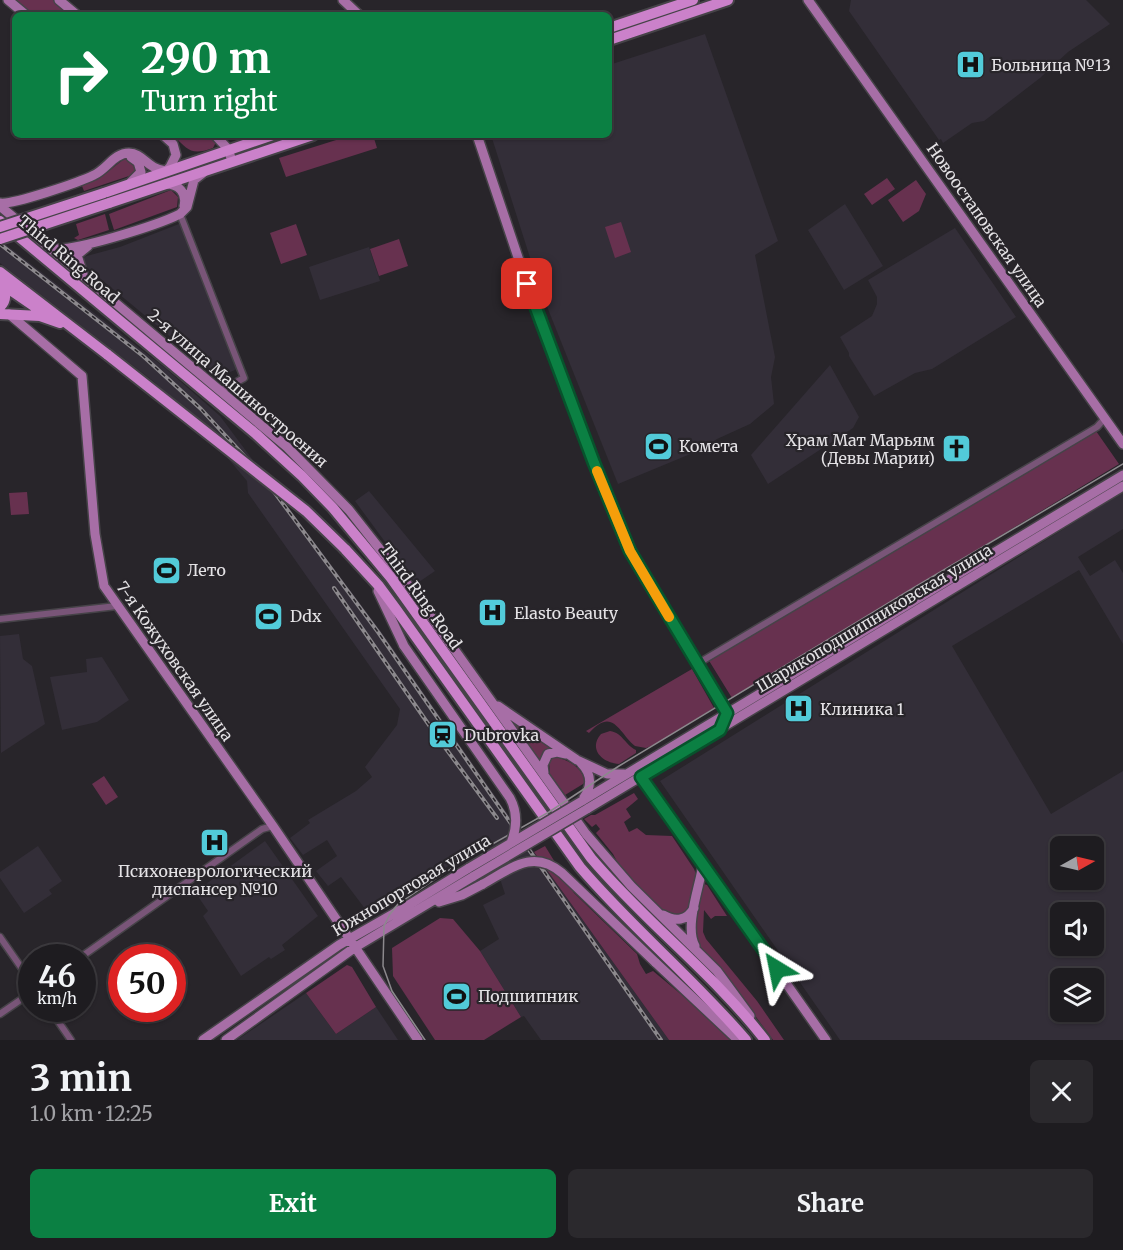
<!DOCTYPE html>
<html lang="en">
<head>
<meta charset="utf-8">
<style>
  body { margin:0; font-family:Merriweather,serif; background:#2b292d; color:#f1f3f6; height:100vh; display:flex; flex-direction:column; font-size:22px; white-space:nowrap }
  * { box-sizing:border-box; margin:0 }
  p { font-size:20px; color:#a1a1a5 }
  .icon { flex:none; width:33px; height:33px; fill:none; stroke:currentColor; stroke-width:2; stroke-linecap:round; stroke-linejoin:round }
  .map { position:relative; height:1040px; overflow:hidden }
  .sheet { display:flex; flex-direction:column; background:#1e1c20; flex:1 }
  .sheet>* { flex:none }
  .top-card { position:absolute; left:12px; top:12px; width:600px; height:126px; border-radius:9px; box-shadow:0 2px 4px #0004,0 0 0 2px #3c3a3e; background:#0b8043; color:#fff; overflow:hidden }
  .needle { width:39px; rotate:82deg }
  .controls { position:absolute; left:1050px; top:836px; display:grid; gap:12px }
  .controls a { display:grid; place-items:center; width:54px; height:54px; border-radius:9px; background:#1e1c20; box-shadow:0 2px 4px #0004,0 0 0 2px #3c3a3e; font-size:30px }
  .speed { position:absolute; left:18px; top:944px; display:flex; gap:12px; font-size:30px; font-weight:700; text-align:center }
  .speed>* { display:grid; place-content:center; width:78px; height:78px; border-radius:50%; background:#1e1c20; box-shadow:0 2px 4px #0004,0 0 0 2px #3c3a3e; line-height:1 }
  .speed small { font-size:15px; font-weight:400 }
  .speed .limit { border:9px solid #d22; background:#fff; color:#111 }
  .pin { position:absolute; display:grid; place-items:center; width:51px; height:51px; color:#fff; margin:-26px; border-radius:12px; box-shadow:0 3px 9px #0006 }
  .me { position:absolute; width:66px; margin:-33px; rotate:325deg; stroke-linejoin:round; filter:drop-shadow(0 0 4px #0008) }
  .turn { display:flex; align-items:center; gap:21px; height:126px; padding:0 30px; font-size:27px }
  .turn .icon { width:78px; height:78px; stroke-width:2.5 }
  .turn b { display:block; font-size:42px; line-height:51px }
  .round { display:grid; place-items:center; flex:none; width:63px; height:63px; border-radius:9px; background:#2b292d }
  .head { display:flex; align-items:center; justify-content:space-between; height:102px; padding:0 30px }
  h1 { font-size:36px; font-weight:700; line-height:45px }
  .button { display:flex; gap:12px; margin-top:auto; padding:12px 30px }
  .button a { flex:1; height:69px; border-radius:9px; background:#0b8043; color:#fff; font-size:24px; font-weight:700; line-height:69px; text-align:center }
  .button a+a { background:#2b292d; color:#f1f3f6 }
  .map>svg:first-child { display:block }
  .built { fill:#332e38; fill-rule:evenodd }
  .green { fill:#67314f }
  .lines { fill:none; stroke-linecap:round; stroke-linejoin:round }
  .street-casing { stroke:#464348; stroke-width:9 }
  .secondary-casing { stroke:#464348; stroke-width:12 }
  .primary-casing { stroke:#464348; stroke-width:14 }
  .street { stroke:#795578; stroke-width:6 }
  .secondary { stroke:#a76ea6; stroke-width:9 }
  .primary { stroke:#cb81ca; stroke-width:10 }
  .tram { stroke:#8c898d; stroke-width:1.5 }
  .rail-casing { stroke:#8c898d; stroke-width:4 }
  .rail { stroke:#28252a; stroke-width:1.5; stroke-dasharray:4.5; stroke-linecap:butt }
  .secondary-bridge-casing { stroke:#464348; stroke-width:12; stroke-linecap:butt }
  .primary-bridge-casing { stroke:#464348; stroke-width:14; stroke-linecap:butt }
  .secondary-bridge { stroke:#a76ea6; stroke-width:9 }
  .primary-bridge { stroke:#cb81ca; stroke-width:10 }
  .route-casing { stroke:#07532c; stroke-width:15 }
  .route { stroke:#0b8043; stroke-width:10 }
  .slow { stroke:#f59e0b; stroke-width:10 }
  .labels { text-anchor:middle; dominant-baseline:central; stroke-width:4.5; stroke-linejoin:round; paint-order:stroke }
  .poi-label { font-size:16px; fill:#e4e2e5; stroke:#28252a; text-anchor:start }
  .street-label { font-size:16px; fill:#e4e2e5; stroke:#28252a }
</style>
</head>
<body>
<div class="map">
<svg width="1123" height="1040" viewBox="0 0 1123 1040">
  <rect width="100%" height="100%" fill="#28252a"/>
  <path class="built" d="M851,0h235l24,24 -42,28 -28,26 -56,43 -12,2 -29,20 -2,-4 -2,1 -90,-129z
    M705,34l73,207 -23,14 20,102 -4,20 3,27 -24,20 -33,15 -17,11 -82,34 -78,-195 -49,-154h118v-70z
    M845,204l38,62 -39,24 -36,-60z
    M179,224l7,9 51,136 -18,8 -135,-112 -1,-8 37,-10z
    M955,228l61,89 -84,52 -17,4 -41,23 -25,-40v-3l-9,-16 32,-21 5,-12v-7l-9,-17z
    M0,240l165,128 55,48 165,221 149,215 135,188h-128l-17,-24 -3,1 -41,-66 19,-12 -16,-34 22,-11 -17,-52 -119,72 -28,-37 -13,9 -12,-15 21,-15 -10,-16 -24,15 -13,-17 20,-15 -2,-3 48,-29 16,-14 -7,-10 32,-42 3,-16 -152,-216 -1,-12 -54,-64 -40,-36 -153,-118z
    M369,247l11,34 -60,19 -11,-33z
    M830,365l29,52 -6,11 -85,56 -17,-29z
    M369,491l66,80 -19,13 -61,-83z
    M1123,492v37l-45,28 12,19 25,-16 8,13v71l-44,-74 -127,76 99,168 72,-43v269h-283l-180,-259zM1060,846h34v33h-34zM1060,912h34v33h-34zM1060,978h34v33h-34z
    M19,634l4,25 9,7 13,58 -44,29 -1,-117z
    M102,657l27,43 -32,22 -35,8 -12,-53 37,-5 -1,-13z
    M265,841l53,75 -36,29 3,5 -14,9 -2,-2 -28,19 -38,-60 5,-5 -13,-19z
    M38,846l24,35 -13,9 3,4 -28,19 -24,-35v-6z
    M306,993l30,41 40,-27 22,33h-161z"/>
  <path class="green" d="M15,0h38l17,15h-38z
    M173,135h37l6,7 -3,6c-22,8 -25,2 -40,-13z
    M352,135h21l4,13 -91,29 -7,-19z
    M124,159h4l10,10 -6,6 -48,16 -2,-5 23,-12z
    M887,178l8,11 -23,16 -8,-11z
    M916,180l10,14 -7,17 -16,11 -15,-22z
    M171,190l7,7 -1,10 -63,23 -5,-16z
    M105,214l4,16 -31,10 -4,-2 5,-3 -3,-11z
    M621,222l10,30 -16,6 -10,-31z
    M296,224l11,31 -26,9 -11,-31z
    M399,239l9,27 -29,10 -9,-27z
    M1096,431l23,33 -387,234 -24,-39z
    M27,492l2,22 -18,1 -2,-22z
    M692,669l22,39 -58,36 -10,4 -11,-2c-16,-13 -22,-40 -46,-13l-3,-2z
    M509,720l45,30 -14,14z
    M610,731c13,2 15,14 26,19v3l-17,11c-17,-1 -31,-15 -18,-30z
    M554,757c14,2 29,11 31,25l-2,2 -18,11 -15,-21 -1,-12z
    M104,776l14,21 -12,8 -14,-21z
    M634,793l4,6 -12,10 5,8 -7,5 5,10 8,-4 9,7 26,1 22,33 3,8 -8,31 -4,5 -7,3 -17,-6 -27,-26 -13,-15 -8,-15 -17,-21 4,-4 -4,-5 -4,3 -8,-8 7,-4h4z
    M545,846l29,47 63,61 3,10 6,10 7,-3 47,39 30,30h-61l-135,-188z
    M704,884l3,1 20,31h-12l-4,3 -7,-9 -1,22 3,7 51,62 27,39h-11l-45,-61 -30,-35 -3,-7 1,-17z
    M440,918l13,1 27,32 41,66 -37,23h-49l-42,-64 -1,-28z
    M347,965l5,2 24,40 -40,27 -30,-41z"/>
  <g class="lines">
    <defs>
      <path id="street" d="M180,214l64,164 -24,13
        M0,619l117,-13
        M697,664l400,-237 8,-9
        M0,937l32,46
        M81,957l181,-128 11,-3
        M49,1008l22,32
        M0,1014l32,-22"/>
      <path id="secondary" d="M8,0l18,15
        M59,0l18,15
        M343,0l16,15
        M808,0l315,444
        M215,135l13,14 4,12
        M477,135l56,167 70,183 28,66 96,162
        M131,157l7,5 3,10 -10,10
        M166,184c13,0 21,9 18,22
        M0,203c13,2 80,-21 94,-28 13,-6 20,-22 35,-22 14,0 18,16 37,18l4,-4 6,-12 -3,-11 -10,-9
        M0,206l287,241 62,63 63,80 174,244 45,52 86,85 33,45
        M51,248c18,6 109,-24 129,-34l7,-7 7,-27 9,-7
        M83,274l-6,-19 11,-9
        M9,314l73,62 13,158 9,52 169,240 145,214
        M378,591l26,55
        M498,706l79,54 30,14h17
        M581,763c11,11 11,24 2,36
        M544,773l-1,-8 5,-11 9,-2 9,2
        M641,777l185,263
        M582,801l541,-326
        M587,809l536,-323
        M439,902l23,-7 21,-11
        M663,915c12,7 24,6 31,-7
        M695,946c-11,-20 5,-60 8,-82
        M655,962l83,78
        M203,1040l136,-95 63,-36 67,-41
        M226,1040l128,-92 120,-72"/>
      <path id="primary" d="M609,28l84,-28
        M609,40l119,-40
        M104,193l169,-58
        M109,203l204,-68
        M0,221l256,213 46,42 31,32 58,70 200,280c54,64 122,115 174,182
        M0,272l108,83
        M0,283l44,30
        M0,307c7,-7 6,-15 0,-23
        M0,314l40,2 20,7
        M345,549l34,37 17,23 184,258c52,61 114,112 166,173"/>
    </defs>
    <use href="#street" class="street-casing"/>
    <use href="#secondary" class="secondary-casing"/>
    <use href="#primary" class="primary-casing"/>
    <use href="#street" class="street"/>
    <use href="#secondary" class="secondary"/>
    <use href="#primary" class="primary"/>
    <path class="tram" d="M425,1040l-33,-49 -9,-25 1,-40 6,-12 8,-10 66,-44 85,-48 70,-46 296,-179 208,-123"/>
    <defs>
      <path id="rail" d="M0,244l143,112 58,53 47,51 27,33 103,139 283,408
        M334,588l104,150 59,80"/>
    </defs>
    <use href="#rail" class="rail-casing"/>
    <use href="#rail" class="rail"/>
    <defs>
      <path id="secondary-bridge" d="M404,646l106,152c8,15 7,30 1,45
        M469,868l113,-67
        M474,876l113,-67
        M483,884c27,-15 50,-36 79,-11l93,89"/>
      <path id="primary-bridge" d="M0,227l104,-34
        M0,239l109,-36
        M108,355l198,156 39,38"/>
    </defs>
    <use href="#secondary-bridge" class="secondary-bridge-casing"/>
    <use href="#primary-bridge" class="primary-bridge-casing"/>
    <use href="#secondary-bridge" class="secondary-bridge"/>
    <use href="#primary-bridge" class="primary-bridge"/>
  </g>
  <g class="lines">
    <defs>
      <path id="route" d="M527,284l67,179 36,88 97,162 -7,17 -79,47 136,192"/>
    </defs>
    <use href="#route" class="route-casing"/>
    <use href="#route" class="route"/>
    <path class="slow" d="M597,471l33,80 39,66"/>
  </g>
  <defs>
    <symbol id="hospital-square" viewBox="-11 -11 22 22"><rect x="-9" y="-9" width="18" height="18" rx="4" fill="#52cbd9" stroke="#28252a"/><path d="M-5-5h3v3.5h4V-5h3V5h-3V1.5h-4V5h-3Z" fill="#111"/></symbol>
    <symbol id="stadium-square" viewBox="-11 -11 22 22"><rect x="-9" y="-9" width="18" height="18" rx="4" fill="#52cbd9" stroke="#28252a"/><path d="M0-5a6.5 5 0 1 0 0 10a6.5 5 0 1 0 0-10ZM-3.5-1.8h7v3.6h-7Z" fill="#111"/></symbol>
    <symbol id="church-square" viewBox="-11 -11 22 22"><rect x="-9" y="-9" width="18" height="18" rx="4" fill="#52cbd9" stroke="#28252a"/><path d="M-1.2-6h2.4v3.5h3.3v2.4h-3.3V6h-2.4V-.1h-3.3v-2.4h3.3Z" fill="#111"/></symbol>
    <symbol id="station-square" viewBox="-11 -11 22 22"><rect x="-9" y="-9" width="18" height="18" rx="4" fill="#52cbd9" stroke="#28252a"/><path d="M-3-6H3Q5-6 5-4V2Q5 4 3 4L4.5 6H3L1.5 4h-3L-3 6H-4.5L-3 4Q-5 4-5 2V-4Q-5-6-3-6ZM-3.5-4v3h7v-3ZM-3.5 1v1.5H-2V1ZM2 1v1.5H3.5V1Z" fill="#111"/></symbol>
  </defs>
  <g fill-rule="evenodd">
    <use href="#hospital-square" x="954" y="48" width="33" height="33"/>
    <use href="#stadium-square" x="642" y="430" width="33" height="33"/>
    <use href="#church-square" x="940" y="432" width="33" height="33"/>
    <use href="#stadium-square" x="150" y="554" width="33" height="33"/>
    <use href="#hospital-square" x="476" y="596" width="33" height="33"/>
    <use href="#stadium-square" x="252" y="600" width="33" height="33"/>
    <use href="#hospital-square" x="782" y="692" width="33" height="33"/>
    <use href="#station-square" x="426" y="718" width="33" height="33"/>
    <use href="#hospital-square" x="198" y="826" width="33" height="33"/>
    <use href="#stadium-square" x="440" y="980" width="33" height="33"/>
  </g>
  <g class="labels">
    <g class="poi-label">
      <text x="991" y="65">Больница №13</text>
      <text x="935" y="440" text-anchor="end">Храм Мат Марьям<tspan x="935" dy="18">(Девы Марии)</tspan></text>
      <text x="679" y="446">Комета</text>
      <text x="187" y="570">Лето</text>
      <text x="514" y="613">Elasto Beauty</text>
      <text x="290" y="616">Ddx</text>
      <text x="820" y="709">Клиника 1</text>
      <text x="464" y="735">Dubrovka</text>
      <text x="215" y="871" text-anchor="middle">Психоневрологический<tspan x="215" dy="18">диспансер №10</tspan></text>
      <text x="478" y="996">Подшипник</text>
    </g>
    <g class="street-label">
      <text transform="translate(987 225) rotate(55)">Новоостаповская улица</text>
      <text transform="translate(69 259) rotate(40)">Third Ring Road</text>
      <text transform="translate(238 388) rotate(41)">2-я улица Машиностроения</text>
      <text transform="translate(421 596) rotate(54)">Third Ring Road</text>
      <text transform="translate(874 618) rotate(-31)">Шарикоподшипниковская улица</text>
      <text transform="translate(175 661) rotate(55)">7-я Кожуховская улица</text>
      <text transform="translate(411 885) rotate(-31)">Южнопортовая улица</text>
    </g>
  </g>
</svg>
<div class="controls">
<a><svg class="needle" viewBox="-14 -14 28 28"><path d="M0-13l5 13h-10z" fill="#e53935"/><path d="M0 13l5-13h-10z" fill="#a1a1a5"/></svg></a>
<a><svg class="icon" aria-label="sound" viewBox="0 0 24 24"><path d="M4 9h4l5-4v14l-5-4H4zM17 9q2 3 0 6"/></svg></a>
<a><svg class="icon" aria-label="layers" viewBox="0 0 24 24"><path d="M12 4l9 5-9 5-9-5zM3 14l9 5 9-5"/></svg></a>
</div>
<div class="speed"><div>46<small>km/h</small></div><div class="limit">50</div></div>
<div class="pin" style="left:527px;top:284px;background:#d93025"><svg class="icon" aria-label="arrive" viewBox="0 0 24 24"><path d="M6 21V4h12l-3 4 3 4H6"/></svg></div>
<svg class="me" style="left:777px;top:969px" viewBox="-20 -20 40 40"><path d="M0-17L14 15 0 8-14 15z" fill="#0b8043" stroke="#fff" stroke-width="4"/></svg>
<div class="top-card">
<div class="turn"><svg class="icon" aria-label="right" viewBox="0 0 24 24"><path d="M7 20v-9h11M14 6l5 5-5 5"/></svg><div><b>290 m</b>Turn right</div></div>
</div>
</div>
<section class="sheet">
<div class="head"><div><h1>3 min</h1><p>1.0 km · 12:25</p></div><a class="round"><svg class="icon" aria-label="close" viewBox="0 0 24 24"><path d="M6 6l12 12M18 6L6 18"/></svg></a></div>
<div class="button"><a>Exit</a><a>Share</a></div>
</section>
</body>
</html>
